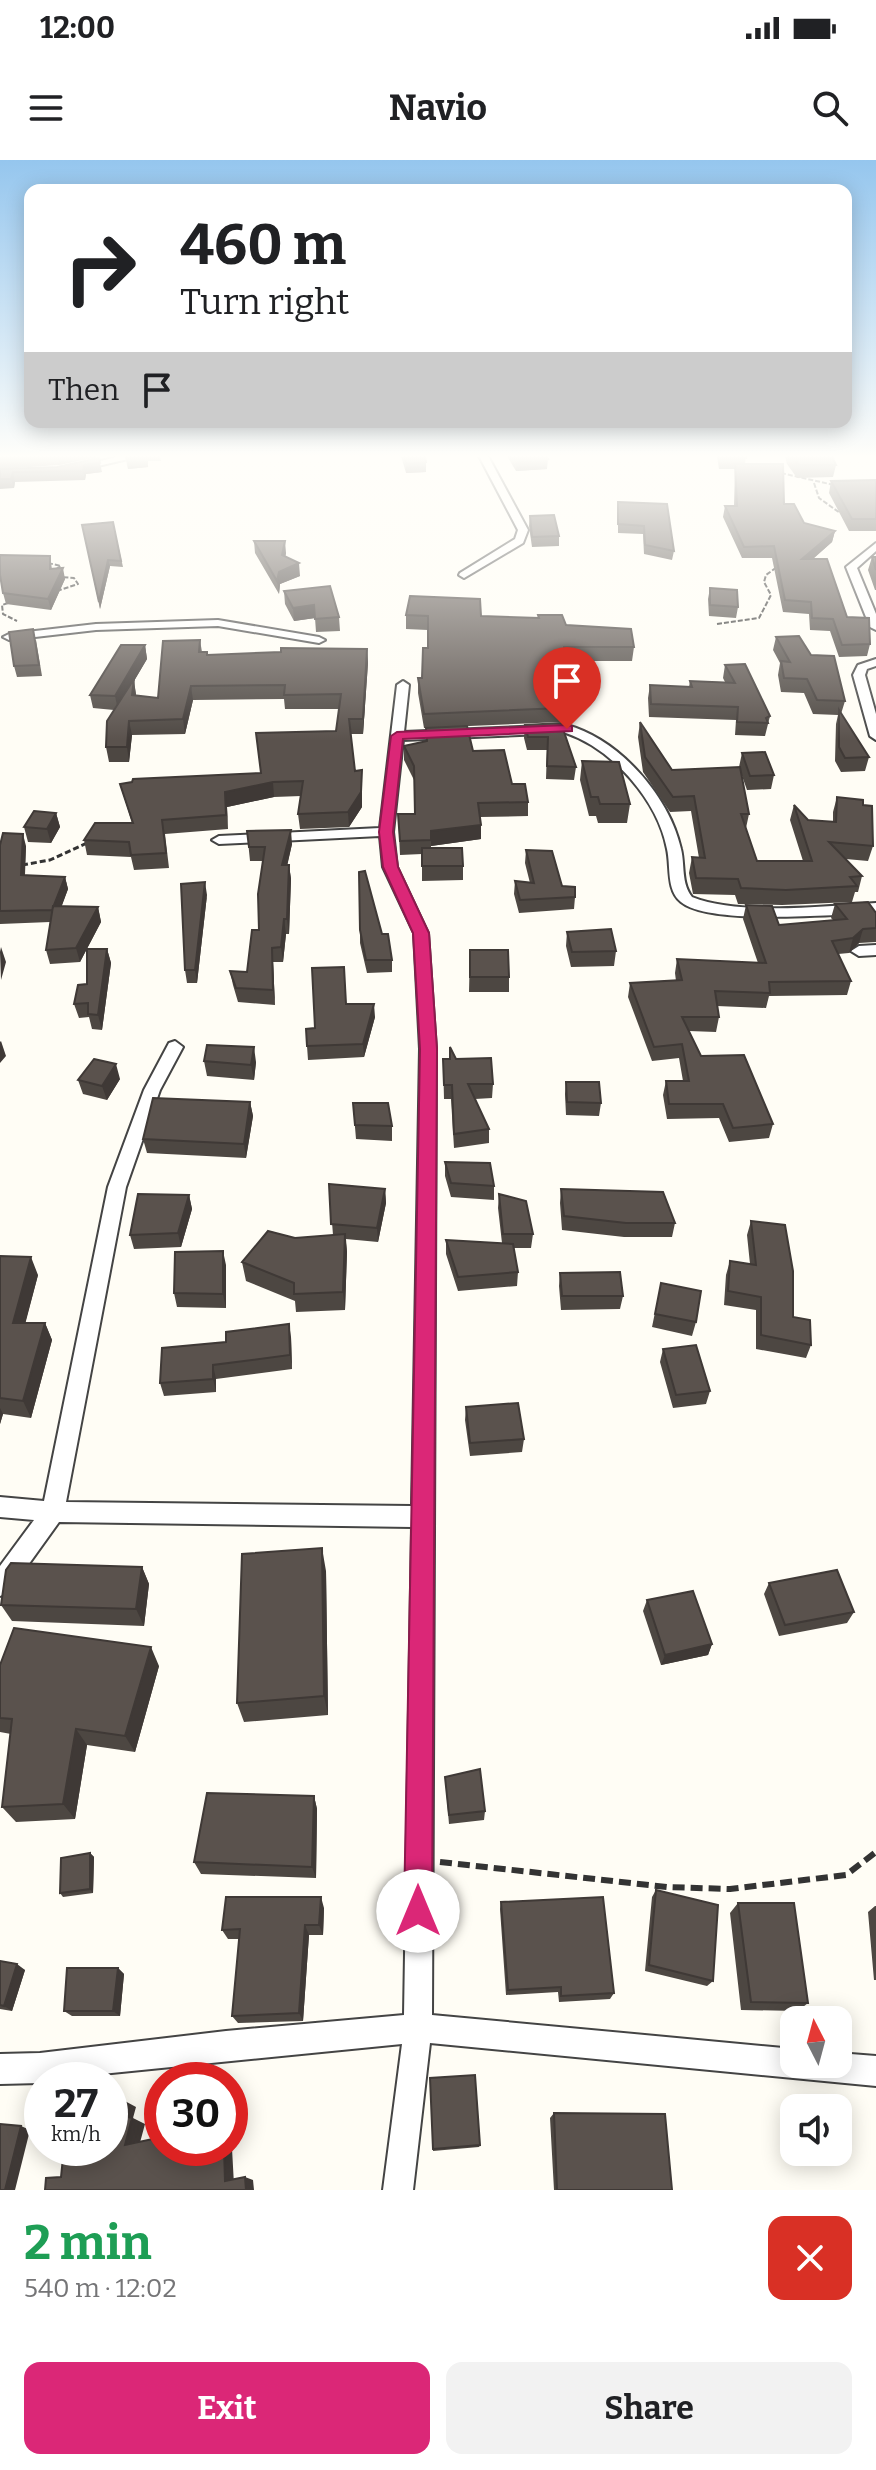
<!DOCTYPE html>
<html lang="en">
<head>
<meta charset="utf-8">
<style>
  body { margin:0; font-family:Bitter,serif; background:#f2f2f2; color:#202124; height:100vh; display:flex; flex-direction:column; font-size:30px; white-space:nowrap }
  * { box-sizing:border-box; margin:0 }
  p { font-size:26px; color:#757577 }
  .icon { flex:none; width:44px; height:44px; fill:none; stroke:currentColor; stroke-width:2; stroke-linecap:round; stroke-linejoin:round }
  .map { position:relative; height:2030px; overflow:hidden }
  .details { display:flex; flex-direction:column; background:#fff; flex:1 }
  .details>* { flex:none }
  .hud { position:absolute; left:24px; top:24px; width:828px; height:244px; border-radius:16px; box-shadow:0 4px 20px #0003; background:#fff; color:#202124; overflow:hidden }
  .needle { width:52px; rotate:354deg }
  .controls { position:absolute; left:780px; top:1846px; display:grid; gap:16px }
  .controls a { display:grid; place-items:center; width:72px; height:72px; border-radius:16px; background:#fff; box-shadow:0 4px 20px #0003; font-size:40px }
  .speed { position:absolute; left:24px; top:1902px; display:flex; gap:16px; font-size:40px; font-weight:700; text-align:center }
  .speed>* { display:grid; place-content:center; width:104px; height:104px; border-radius:50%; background:#fff; box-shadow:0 4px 20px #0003; line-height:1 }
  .speed small { font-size:20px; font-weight:400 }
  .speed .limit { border:12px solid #d22; background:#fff; color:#111 }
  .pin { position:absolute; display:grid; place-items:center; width:68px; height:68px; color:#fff; margin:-82px -34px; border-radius:50% 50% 50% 0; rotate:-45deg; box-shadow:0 0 8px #0007 }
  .pin .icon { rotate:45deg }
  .me { position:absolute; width:88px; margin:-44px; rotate:0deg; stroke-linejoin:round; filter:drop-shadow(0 0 6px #0008) }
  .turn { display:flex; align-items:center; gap:28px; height:168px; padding:0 24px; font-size:36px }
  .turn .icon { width:104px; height:104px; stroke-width:2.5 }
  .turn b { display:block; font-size:56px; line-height:68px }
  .then { display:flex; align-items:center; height:76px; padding:0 24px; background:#0003; gap:16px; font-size:30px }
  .round { display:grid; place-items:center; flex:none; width:84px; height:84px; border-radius:16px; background:#f2f2f2 }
  .head { display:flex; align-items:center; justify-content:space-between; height:136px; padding:0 24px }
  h1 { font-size:48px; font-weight:700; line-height:60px; color:#1e9e55 }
  .action { display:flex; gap:16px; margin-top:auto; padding:16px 24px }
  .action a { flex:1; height:92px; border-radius:16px; background:#db2777; color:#fff; font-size:32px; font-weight:700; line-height:92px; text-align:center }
  .action a+a { background:#f2f2f2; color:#202124 }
  .status { display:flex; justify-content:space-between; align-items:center; height:56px; padding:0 40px; background:#fff; direction:ltr }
  .status svg { height:22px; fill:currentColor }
  header { display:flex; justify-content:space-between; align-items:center; height:104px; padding:0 24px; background:#fff; font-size:36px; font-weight:700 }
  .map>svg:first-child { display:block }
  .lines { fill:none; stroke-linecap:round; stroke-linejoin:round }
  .minor-casing { stroke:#444; stroke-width:4 }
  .path-far2 { stroke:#333; stroke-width:2; stroke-dasharray:5 2; stroke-linecap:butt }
  .path-far1 { stroke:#333; stroke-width:3; stroke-dasharray:6 3; stroke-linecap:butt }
  .path { stroke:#333; stroke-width:6; stroke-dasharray:12 6; stroke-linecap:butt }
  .minor { fill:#fff; fill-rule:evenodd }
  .wall { fill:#4d4742 }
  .shaded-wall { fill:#3f3936 }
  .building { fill:#5a524d; stroke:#3f3936; stroke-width:2 }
  .route { fill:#db2777; stroke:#8e194d; stroke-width:2 }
</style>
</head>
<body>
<div class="status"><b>12:00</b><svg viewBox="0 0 49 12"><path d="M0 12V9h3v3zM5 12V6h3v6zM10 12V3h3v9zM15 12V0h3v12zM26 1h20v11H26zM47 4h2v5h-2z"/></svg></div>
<header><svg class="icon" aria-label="menu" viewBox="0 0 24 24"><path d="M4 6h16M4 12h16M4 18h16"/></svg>Navio<svg class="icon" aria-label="search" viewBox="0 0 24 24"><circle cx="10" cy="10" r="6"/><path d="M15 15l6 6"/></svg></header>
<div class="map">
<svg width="876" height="2030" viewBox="0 0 876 2030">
  <rect width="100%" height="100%" fill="#fffdf5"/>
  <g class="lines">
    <defs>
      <path id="minor" d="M121,296h20l-65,15 -5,-3z
        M479,296h9l40,74 -5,13 -59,35 -5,-3 1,-2 55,-34 3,-9z
        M876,383v8l-19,17 19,46v16l-6,-3 -24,-60z
        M218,460l101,17 6,3 -6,3 -101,-17 -122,4 -87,10 -6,-3 6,-3 87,-10z
        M876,499v7l-9,3 -2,6 11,39v26l-6,-4 -17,-61 5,-10z
        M403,521l6,4 -5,47 163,-7c53,15 102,71 114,124 4,16 0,34 11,48 48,19 132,9 184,6v10c-40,1 -166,13 -195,-11 -15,-12 -10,-36 -14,-53 -9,-48 -54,-100 -101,-116l-163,7 -10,92 4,35 31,66 8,116 -4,966 362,34v15h44v-11l38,3v30l-446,-43 -17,147h-30l19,-146 -360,36 -2,3 -40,1v-30l40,-1 186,-22 178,-16 8,-488 -353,-5 -51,71 -8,3v-30l34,-46 -34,-3v-20l44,4 64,-314 36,-97 25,-47 6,-2 8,6 -23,43 -34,97 -60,315 346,4 8,-457 -6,-116 -31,-66 -3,-31 -161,8 -7,-4 7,-4 161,-8 17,-143z
        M876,785v10l-17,1 -8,-5 8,-5z"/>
    </defs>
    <use href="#minor" class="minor-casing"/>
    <path class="path-far2" d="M781,313l53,12
      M814,323l5,15 21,15
      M48,403l13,3 -8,5
      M57,431l21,-7 -4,-6 -13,-1
      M8,443l-6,2 1,9 14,7
      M717,464l42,-6 12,-23 -7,-13 2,-7 11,-8"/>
    <path class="path-far1" d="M22,705l28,-5 39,-18"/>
    <path class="path" d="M440,1702l227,25 63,2 116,-14 30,-23"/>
    <use href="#minor" class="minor"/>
  </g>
  <path class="wall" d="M0,296h98l-39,9 -57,4 55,-2 45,5 -16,2 -1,6 -70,2 -1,6 -14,1z
    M125,296h35l1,5h-13v6l-20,2z
    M401,296h24l1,16 -20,1z
    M507,296h39l1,13 -31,2z
    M717,296h29l-1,8 59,59 31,8 -3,11 -19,17 34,58 23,27 -3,12 -28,1 -9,-26 -20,-1 -1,-16 -26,-2 -11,-54h-30l-19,-41 2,-11h9l1,-37h-16z
    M785,296h47l4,9 -3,12 -36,1 -10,-14z
    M876,320v51h-27l-20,-38 2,-12z
    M618,342l56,49 -2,9 -28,-6 -1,-20 -25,-1z
    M530,356l29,20v10l-27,1 -3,-21z
    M113,362l10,45 -13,-1 -10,43 -18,-84z
    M254,381l32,12 -1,4 15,19 -20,8 -1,10 -24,-41z
    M50,396l2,13 13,10 -14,31 -45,-6 -3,-11z
    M872,397h4v33h-1l-7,-20z
    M710,428l28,19 -2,11 -27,-2 -1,-17z
    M284,431l55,26 1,14 -24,1 -1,-14 -21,3 -9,-17z
    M406,455l75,1 57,2v-3l96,32 -2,14h-69l-3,61 -136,6 -6,-35v-15h4l6,-30v-18l-22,-1z
    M776,477l35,18 34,46 -4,13 28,43 -4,14 -24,1 -6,-11 1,-37 2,-9 -25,-1 -9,-21 -23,-1 -3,-17 2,-12 -7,-13z
    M36,480l6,36 -25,1 -3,-11z
    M200,480l2,12 6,3 159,-6 1,14 -5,71h-12l4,37 7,-1v37l-13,20 -49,2 -2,-15 3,-18 -27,1 -47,10 1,22 -63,5 4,34 -35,2 -3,-13 -44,-2 -3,-15 48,-17 -12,-39 141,-11 75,-42 3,-22h-54l-1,-10 -91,1 -8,34 -53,1 -3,27h-20l-3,-15 8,-37 -21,-2 -3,-13 55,-50 2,14 -13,22 2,15 22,2z
    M725,505l45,51 -5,20 -30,-1 1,-15 -87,-3 -1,-19 2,-13 39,2 1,-6 35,1 -2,-4z
    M640,562l32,48 67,-3 3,-14 32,22 -3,14 -24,1 -6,-17 8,41 -3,14 11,33h46l-13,-41 4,-15 14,15 25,2v-10l4,-15 26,8 10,41 -5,15 -22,-2 16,17 -4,16h-3l-3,10 -70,3 -44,-1 -3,-9 -42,-1 -4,-21 3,-16 7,1 -8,-47 -21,1 -27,-40 -5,-35z
    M561,563l15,44 -2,13 -28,-1 1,-29h-20l-3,-12 1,-13z
    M426,568l47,23 39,33 16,18v14l-48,1 1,22 -50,7v2l32,18v14l-41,1v-27l-22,1 -2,-41h17l-1,-34 -10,-20v-14l22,-5z
    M582,601l48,43 -3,19h-29l-2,-7h-7l-9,-36z
    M56,653l4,14 -9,16 -23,-1 -4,-15z
    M247,671l45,13 -5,21h2l2,14 -2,55h-3l-3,28h-10l2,43 -37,-3 -5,-17 -3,-14 17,1 12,-42 4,-69h-13z
    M0,685l26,1 -1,29 40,2 3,12 -7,18h37l3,15 -21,40 -30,2 -4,-14 4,-28 -50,2z
    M526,690l49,47 -1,12 -55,4 -5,-19 1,-13 15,2 -5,-20z
    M207,735l-10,88h-10l-2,-13z
    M835,744l41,9v29l-17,1 -10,10 -11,1 13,27 -4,14 -78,1 -3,12 -49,-2 2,11 -3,15 -27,-1 12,25 72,68 -4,14 -40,4 -10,-24 -52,1 -4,-24 3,-14h17l-4,-23 -27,3 -24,-64 2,-14 46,-2 -1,-8 2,-14 81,4 -15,-44 3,-14 33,20 54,-5 -2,-2z
    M360,770l22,4 10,26v12l-25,1 -7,-30z
    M567,772l49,19 -2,15 -43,1 -5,-21z
    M107,789l4,14 -9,67 -10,-1 -3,-12 -10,1 -5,-14 13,-20z
    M470,790l39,27v15h-40z
    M347,844l28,13 -11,40 -56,3 -1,-14 8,-18z
    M443,899h13l37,25 -1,14 -17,1 14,30v14l-35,5 -3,-49h-7z
    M204,901l52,1 -2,18 -47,-4z
    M120,919l-13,21 -24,-6 -5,-14z
    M566,922l35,21 -2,13 -33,-1 -1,-21z
    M250,942l3,14 -7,42 -99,-5 -4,-14z
    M353,943l39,23v15l-36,-2z
    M445,1002l49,24v14l-43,-3 -6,-21z
    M329,1024l56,5 1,14 -8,39 -32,-3 1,13 -2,58 -49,2 -1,-11 -49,-20 -4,-19 91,-27z
    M561,1029l114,34 -3,14h-48l-62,-7 -2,-27z
    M499,1034l34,40 -2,14h-17l4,24 -1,14 -59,5 -12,-37v-14l56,3 -4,-35z
    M189,1035l3,14 -11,38 -47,2 -4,-14z
    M751,1061l42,96 18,28 -5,13 -50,-9v-39l-32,-5 2,-30 4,-14 20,3 -3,-29z
    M0,1096l38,19 -13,48h20l7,17 -21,78 -28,-4 -3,10z
    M226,1105v43l-49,-1 -3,-14z
    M560,1113l63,23 -3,13 -59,1 -2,-24z
    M661,1123l35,39 -4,14 -40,-9z
    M291,1177l1,32 -76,10v13l-52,4 -4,-13z
    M663,1189l47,42 -4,13 -33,4 -13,-46z
    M466,1247l58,32 -2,13 -52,4 -5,-36z
    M142,1407l7,17 -5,42 -132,-5 -11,-16z
    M326,1411l2,144 -84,7 -7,-19z
    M769,1423l85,29 -7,11 -68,13 -15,-42z
    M647,1440l65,44 -4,11 -47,10 -18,-54z
    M0,1505l159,1 -24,86 -48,-7 -12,74 -59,3 -14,-15 9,-73 -11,-2z
    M445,1617l40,34 -1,9 -35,4z
    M314,1636l3,13 -1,69 -115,-4 -7,-12z
    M90,1693l4,4 -1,36 -30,4 -3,-4z
    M656,1730l57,91 -6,5 -62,-15 7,-74z
    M501,1742l113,91 -4,6 -51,3 -1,-10 -52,3 -6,-86z
    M738,1743l70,100 -10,8 -57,-1 -11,-97z
    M875,1746h1v74h-2l-6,-68z
    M324,1748l-1,27h-14l-6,86 -65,2 -6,-7 7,-77h-11l-6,-9z
    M0,1801l25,9 -13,41 -12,-2z
    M118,1808l6,6 -4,42h-48l-8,-5z
    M430,1918l50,67 -1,2 -46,4z
    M787,1951h7v41h28h-33l-5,-40z
    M554,1953l118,77h-118l-4,-72z"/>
  <path class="shaded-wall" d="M57,296h41v1l-39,8z
    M147,296l1,11 -20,2 -1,-10z
    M548,299l-1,10 -31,2 1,-10z
    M426,302v10l-20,1v-9z
    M100,303l2,9 -16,2 -1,6 -2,-9 1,-6z
    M13,312l2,10 -1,6 -3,-9z
    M835,371l-3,11 -32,28 2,-11z
    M285,381l1,12 -3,15 -1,-13z
    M108,400l2,6 -10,43 -1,-7z
    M299,403l1,13 -20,8 -1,10 -2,-13 2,-9z
    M63,408l2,11 -14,31 -3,-11z
    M314,445l1,13 -21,3 -1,-13z
    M145,485l2,14 -13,22 2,13 -1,15 -17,1 -3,-14z
    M367,489l1,14 -5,71v-15z
    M191,526l2,14 -8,34 -2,-15z
    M129,561l3,14 -3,27 -2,-15z
    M362,610v37l-13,20 -1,-15z
    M273,622l1,15 -47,10 1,22 -3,-37z
    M56,653l4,14 -9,16 -4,-14z
    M481,665v14l-50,7v-15z
    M291,670l1,14 -8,36 -2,-15z
    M23,674l3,12 -2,41 -3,-12z
    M289,705l2,14 -2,55 -2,-15z
    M65,717l3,12 -12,33 -4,-12z
    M205,722l2,13 -10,88 -2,-13z
    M98,747l3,15 -21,40 -4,-14z
    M284,759l2,15 -3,28 -2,-15z
    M863,769l-4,14 -10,10 4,-15z
    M1,787l5,15 -5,18 -1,-28z
    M272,788l1,14 2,43 -2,-15z
    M107,789l4,14 -9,67 -4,-15z
    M374,844l1,13 -11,40 -1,-13z
    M1,881l5,15 -6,7v-21z
    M254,887l2,15 -2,18 -3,-15z
    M116,904l4,15 -13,21 -5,-14z
    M250,942l3,14 -7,42 -2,-14z
    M385,1029l1,14 -8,39 -1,-14z
    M189,1035l3,14 -11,38 -3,-14z
    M345,1074l2,18 -2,58 -2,-18z
    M223,1091l3,14v43l-3,-14z
    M31,1097l7,18 -17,65 -8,-17z
    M45,1163l7,17 -21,78 -8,-17z
    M289,1164l2,13 1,32 -2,-14z
    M213,1205l3,14v13l-3,-13z
    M0,1248l3,6 -3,10z
    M322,1388l4,23 2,144 -4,-19z
    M142,1407l7,17 -5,42 -8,-17z
    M712,1484l-4,11 -47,10 4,-10z
    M151,1487l8,19 -24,86 -10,-16z
    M76,1569l11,16 -12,74 -12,-15z
    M314,1636l3,13 -1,69 -4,-11z
    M90,1693l4,4 -1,36 -3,-4z
    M321,1737l3,11 -1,27 -4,-10z
    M305,1765l4,10 -6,86 -4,-8z
    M17,1804l8,6 -13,41 -8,-5z
    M118,1808l6,6 -4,42 -7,-5z
    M123,1940l13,7 -3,11 12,6 -7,26 -13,-5 -6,-30z
    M21,1966l9,4 -15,60h-10z
    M230,1969l1,1 3,55 -9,-4 -1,-33h6z
    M245,2017l8,3 1,10h-8z"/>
  <path class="building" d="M0,296h41l-41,3z
    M126,296h20v2l-19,1z
    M404,296h21l1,6 -20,2z
    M514,296h32l2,3 -31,2z
    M721,296h25v2h-25z
    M793,296h39l4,9h-37z
    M99,298l1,5 -16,2 -1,6 -70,1 -2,7h-11v-10l57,-2z
    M735,304h48l1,40h10l10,19 31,8 -33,28h25l20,58 22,1 1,26 -28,1 -9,-26 -21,-1 -1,-16 -26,-2 -11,-54 -30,1 -19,-41h12z
    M876,320v39h-24l-21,-38z
    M618,342l49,2 7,47 -29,-6 -1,-19 -26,-2z
    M554,355l5,21 -27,1 -2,-21z
    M113,362l8,39 -13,-1 -9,42 -17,-77z
    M254,381h31l-3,14 17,8 -20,9 -2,9z
    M0,395l50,1v13l13,-1 -15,31 -45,-6 -3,-18z
    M872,397h4v13z
    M330,426l9,31 -24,2 -1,-14 -21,3 -9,-17z
    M710,428l27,2 1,17 -28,-2z
    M410,436l70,3 1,17 58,2 -1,-3h24l4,10 65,4 3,18h-70l-3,61 -137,6 -6,-36h4l1,-30h5v-32l-22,-1z
    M33,469l6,36 -25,1 -5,-34z
    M799,476l12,19 23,1 11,45 -28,-1 -10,-21 -23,-1 -3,-17 9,1 -14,-25z
    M200,480l-1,12h8v3l74,-3v-4l86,1 -4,70h-14l6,52 7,-1 -1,22 -13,20 -50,2 5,-33 -30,1 -48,10 1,23 -64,5 4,33 -35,2 -2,-13 -45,-2 11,-17h38l-13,-39 12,-2 1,-3 128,-6 -5,-40 80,-2 5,-37 -57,1 1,-10 -94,1 -8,33 -54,2 -2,26h-21l1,-26 27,-42 -2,16 26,3 5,-57z
    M121,485h24l-30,51 -25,-1z
    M745,504l25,52 -4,2 2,5 -31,-1 1,-15 -87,-3 -1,-19 42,2 -2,-6 45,2 -10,-18z
    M839,550l30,47 -24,1 -6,-11z
    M640,562l32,48 68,-3 9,47h-8l16,47h55l-18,-56 14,15 28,2 1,-25 26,3v5l9,1 1,40 -44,-4 33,34 -12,1 7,9 -71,4 -45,-2 -3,-9 -42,-1 -4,-21 13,1 -11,-62 -21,1 -28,-40z
    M561,563l15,44 -29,-1 1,-29h-20l-3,-12z
    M467,566l6,25 31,-1 8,34h13l3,18 -50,1 3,22 -50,6v9l-31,1 -2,-27h17l-1,-48 -10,-20 23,-5 -1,-13z
    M765,592l9,23 -24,1 -8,-23z
    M582,601l37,1 11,42h-30l-2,-7h-7z
    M34,651l22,2 -9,16 -23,-2z
    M291,670l-9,35h7l-2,54h-3l-3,28 -9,1 1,42 -37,-2 -6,-17 17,1 5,-42h7l-1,-36 7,-47h-16l-2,-16z
    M3,673l20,1 -2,41 44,2 -13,33 -52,1v-66z
    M422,688h40l1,18h-41z
    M526,690l26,1 10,35 13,1v10l-55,3 -5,-19 19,2z
    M365,711l17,63h6l4,26h-26l-6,-30 -1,-58z
    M205,722l-10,88h-10l-4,-86z
    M868,742l8,11v15l-13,1 -10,9 -21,3 19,40 -82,1 1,11 -55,-2 4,26h-37l19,39 43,-1 29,69 -40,4 -10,-24h-54l-3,-23h23l-7,-37 -28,3 -24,-64 52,-3 -5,-21 89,4 -20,-58 26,1 7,19 68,-6 -12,-15z
    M53,746l45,1 -22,41 -30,2z
    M611,769l5,22 -44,1 -5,-20z
    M87,789h20l-9,66 -10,-1v-11l-14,1 4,-19 9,-1z
    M470,790h38l1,27h-39z
    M344,807l2,37h28l-11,40 -56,2 -1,-17 9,-1 -3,-60z
    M207,885l47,2 -3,18 -47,-4z
    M450,887l6,12 35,-1 2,26h-25l21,45 -35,5 -2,-49h-8l-1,-26h7z
    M94,899l22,5 -14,22 -24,-6z
    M566,922h33l2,21 -34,-1z
    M153,938l97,4 -6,42 -101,-5z
    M353,943h35l4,23 -37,-1z
    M445,1002l45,1 4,23 -43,-3z
    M329,1024l56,5 -8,39 -46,-4z
    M561,1029l102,3 12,31h-49l-62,-7z
    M138,1034l51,1 -11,38 -48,2z
    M499,1034l27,7 7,33h-30z
    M751,1061l34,4 8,46v46l17,3 1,25 -50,-10v-38l-33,-6 2,-30 26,4z
    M268,1071l27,7 50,-4 -2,58 -49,2v-11l-52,-21z
    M446,1080l67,4 5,28 -60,5z
    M223,1091v43l-49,-1 1,-41z
    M0,1096l31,1 -18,66h32l-22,78 -23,-3z
    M620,1112l3,24h-61l-2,-23z
    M661,1123l40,8 -5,31 -41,-8z
    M289,1164l1,31 -77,10v14l-53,4 2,-35 64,-6v-10z
    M696,1185l14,46 -34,4 -13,-46z
    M518,1243l6,36 -54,4 -4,-36z
    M322,1388l2,148 -87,7 5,-149z
    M11,1403l131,4 -6,42 -135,-4 5,-35z
    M837,1410l17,42 -69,13 -16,-42z
    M693,1431l19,53 -47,11 -18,-55z
    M14,1468l137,19 -26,89 -49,-7 -13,75 -61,3 10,-88 -12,-1v-53z
    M480,1609l5,42 -36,4 -4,-38z
    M207,1633l107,3 -2,71 -118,-5z
    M90,1693v36l-30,4 1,-35z
    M656,1730l62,15 -5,76 -64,-16z
    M226,1737h95l-2,28h-14l-6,88 -67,3 8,-87 -18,1z
    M603,1737l11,96 -53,3v-9l-53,3 -7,-88z
    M738,1743h56l14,100 -57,-1z
    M0,1801l17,3 -13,42 -4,-1z
    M67,1808h51l-5,43h-49z
    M475,1915l5,70 -47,4 -3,-71z
    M110,1937l13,3 -4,15 13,3 -7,27 37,-8v11h62l1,33 20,-4 1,13h-201l1,-12 15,-1 3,-29h46z
    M787,1951h7v40h-1z
    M554,1953l111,1 7,76h-115z
    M0,1964l21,2 -16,64h-5z"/>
  <linearGradient id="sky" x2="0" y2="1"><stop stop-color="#95c6ee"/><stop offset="0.51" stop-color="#fffefa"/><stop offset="1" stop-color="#fffefa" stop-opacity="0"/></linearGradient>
  <rect width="876" height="581" fill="url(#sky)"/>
  <path class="route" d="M567,565l5,1v5l-169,8 -10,93 5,35 31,66 8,116 -5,862 -4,10 -10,4 -9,-4 -5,-10 16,-862 -7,-116 -30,-66 -4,-35 12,-96 6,-4z"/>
</svg>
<div class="controls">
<a><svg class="needle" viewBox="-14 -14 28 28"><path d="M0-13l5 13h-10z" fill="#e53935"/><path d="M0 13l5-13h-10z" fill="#757577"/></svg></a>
<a><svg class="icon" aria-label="sound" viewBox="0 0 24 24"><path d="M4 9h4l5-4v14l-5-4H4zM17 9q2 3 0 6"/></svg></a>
</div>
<div class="speed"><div>27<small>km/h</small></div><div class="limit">30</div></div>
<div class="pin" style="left:567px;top:569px;background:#d93025"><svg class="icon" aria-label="arrive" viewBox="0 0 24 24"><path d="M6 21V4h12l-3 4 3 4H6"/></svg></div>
<svg class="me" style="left:418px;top:1751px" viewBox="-20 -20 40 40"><circle r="19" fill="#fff"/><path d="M0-13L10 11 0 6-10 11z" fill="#db2777"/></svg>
<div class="hud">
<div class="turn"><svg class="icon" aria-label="right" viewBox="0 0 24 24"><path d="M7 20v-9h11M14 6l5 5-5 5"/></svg><div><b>460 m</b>Turn right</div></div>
<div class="then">Then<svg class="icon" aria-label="arrive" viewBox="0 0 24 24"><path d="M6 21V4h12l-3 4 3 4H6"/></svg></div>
</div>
</div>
<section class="details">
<div class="head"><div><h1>2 min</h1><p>540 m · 12:02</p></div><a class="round" style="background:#d93025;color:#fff"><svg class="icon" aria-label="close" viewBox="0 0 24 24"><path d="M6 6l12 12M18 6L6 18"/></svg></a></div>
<div class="action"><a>Exit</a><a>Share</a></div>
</section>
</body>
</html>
